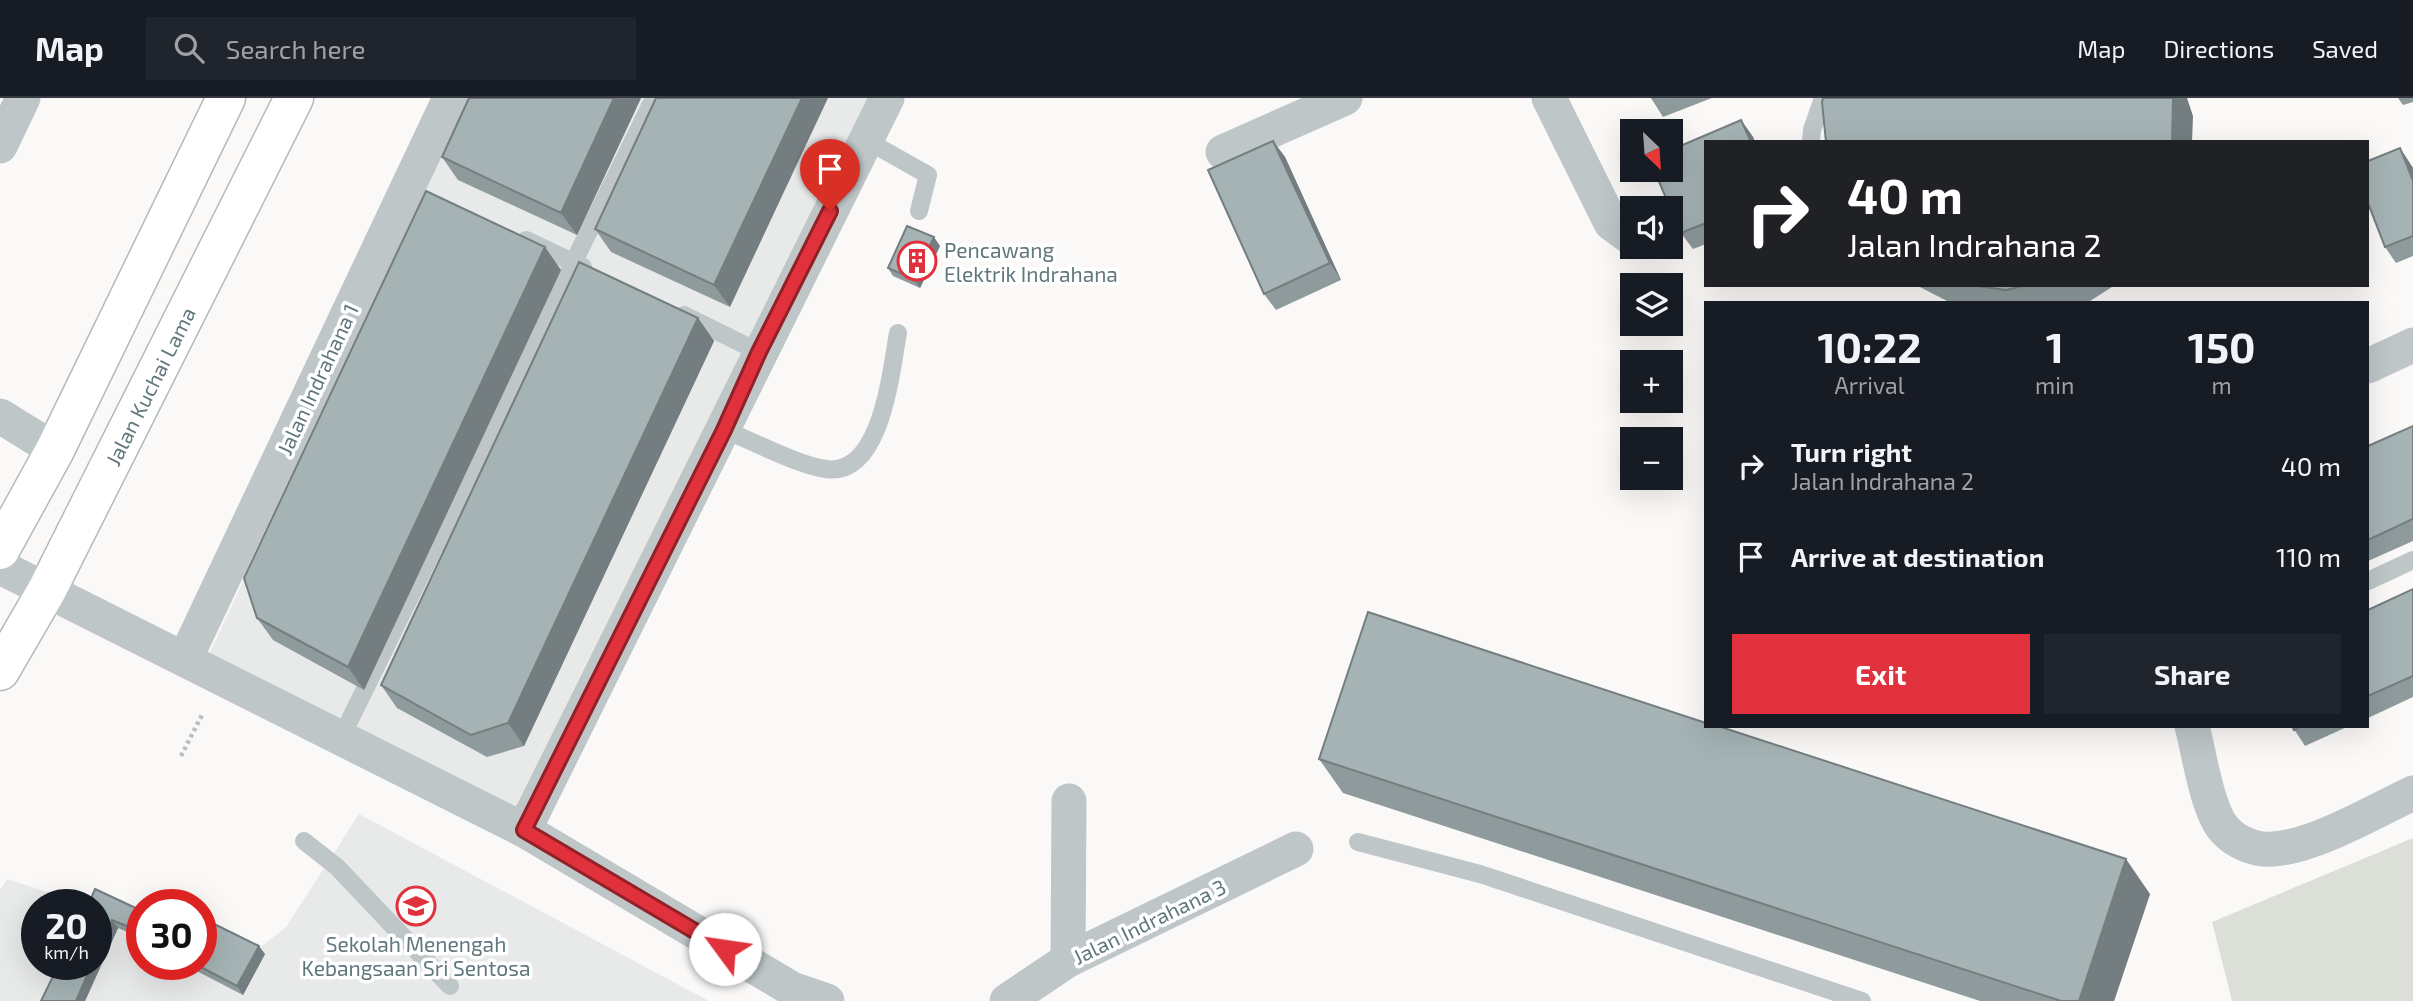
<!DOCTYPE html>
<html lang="en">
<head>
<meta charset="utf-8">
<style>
  body { margin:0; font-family:"Exo 2",sans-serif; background:#20242c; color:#f1f3f6; height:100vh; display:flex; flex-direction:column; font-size:26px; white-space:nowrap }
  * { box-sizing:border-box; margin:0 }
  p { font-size:23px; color:#9ea1a6 }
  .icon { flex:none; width:38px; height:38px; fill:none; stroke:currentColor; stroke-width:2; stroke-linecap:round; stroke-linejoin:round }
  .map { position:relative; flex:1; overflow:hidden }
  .drawer { position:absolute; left:1704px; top:203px; width:665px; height:427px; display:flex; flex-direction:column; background:#171b24; border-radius:0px; box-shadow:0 7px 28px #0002 }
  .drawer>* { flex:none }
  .banner { position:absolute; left:1704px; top:42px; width:665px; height:147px; border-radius:0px; box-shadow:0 7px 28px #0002; background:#202124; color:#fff; overflow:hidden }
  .needle { width:46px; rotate:155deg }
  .controls { position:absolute; left:1620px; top:21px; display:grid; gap:14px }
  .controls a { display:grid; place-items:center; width:63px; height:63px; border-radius:0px; background:#171b24; box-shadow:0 7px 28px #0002; font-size:35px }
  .speed { position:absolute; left:21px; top:791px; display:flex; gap:14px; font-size:35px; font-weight:700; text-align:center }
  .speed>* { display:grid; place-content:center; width:91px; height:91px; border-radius:50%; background:#171b24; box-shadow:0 7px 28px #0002; line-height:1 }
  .speed small { font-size:18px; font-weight:400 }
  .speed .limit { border:10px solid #d22; background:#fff; color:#111 }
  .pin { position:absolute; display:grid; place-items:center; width:60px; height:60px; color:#fff; margin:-72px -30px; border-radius:50% 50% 50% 0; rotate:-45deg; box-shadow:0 0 7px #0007 }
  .pin .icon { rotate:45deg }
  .me { position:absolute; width:77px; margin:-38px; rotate:301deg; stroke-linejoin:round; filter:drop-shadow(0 0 5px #0008) }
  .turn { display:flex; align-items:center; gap:24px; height:147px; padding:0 28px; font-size:32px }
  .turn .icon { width:91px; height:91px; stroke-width:2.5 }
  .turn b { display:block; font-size:49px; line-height:60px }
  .eta { display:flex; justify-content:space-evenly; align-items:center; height:119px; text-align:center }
  .eta b { font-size:42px; font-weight:700; line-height:49px }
  .action { display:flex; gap:14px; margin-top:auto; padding:14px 28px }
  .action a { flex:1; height:80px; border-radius:0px; background:#e0313c; color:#fff; font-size:28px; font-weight:700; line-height:80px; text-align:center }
  .action a+a { background:#20242c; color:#f1f3f6 }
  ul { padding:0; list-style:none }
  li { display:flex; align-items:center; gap:21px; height:91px; padding:0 28px }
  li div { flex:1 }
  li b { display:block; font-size:26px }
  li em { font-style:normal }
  header { display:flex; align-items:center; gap:42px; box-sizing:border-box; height:98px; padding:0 35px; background:#171b24; border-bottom:2px solid #363941 }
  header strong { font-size:33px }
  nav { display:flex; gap:38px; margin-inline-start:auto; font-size:24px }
  .search { width:490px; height:63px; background:#20242c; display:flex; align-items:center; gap:18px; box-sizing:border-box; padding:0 24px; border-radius:0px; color:#9ea1a6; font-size:26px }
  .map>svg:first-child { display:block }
  .built { fill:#e8e9e9 }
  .green { fill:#dcdfd7 }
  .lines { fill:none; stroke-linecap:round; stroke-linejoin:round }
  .secondary-casing { stroke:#b1bbbd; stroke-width:41 }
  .path { stroke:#b9bfc0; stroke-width:4.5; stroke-dasharray:3.5 3.5; stroke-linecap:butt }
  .lane { stroke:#bec6c8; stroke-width:18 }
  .street { stroke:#bec6c8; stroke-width:35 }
  .secondary { stroke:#fff; stroke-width:38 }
  .wall { fill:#8e9a9c }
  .shaded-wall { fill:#747d7f }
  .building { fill:#a5b3b5; stroke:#747d7f; stroke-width:2 }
  .route-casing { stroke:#922027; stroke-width:18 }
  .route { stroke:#e0313c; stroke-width:12 }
  .labels { text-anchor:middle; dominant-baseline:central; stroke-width:7; stroke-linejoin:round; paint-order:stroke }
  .poi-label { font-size:21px; fill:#60787c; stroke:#fff; text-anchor:start }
  .street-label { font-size:21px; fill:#60787c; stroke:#fff }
</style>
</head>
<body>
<header>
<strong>Map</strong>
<div class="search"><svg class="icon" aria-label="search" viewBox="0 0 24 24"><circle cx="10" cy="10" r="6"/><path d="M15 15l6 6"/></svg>Search here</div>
<nav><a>Map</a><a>Directions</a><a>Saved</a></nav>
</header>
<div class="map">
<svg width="2413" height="903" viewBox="0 0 2413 903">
  <rect width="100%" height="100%" fill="#faf9f8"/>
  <path class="built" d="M469,0h402l-355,712 -307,-156z
    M359,716l350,187h-709v-111l7,-11 81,26h-51v59h59v-57l46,15v42h59l56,-14 29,-23z"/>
  <path class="green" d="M2413,740v163h-181l-20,-79z"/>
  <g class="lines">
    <defs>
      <g id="secondary">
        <path d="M0,452l55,-100 171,-352"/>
        <path id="s1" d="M0,573l47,-81 247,-492"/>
      </g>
    </defs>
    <use href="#secondary" class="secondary-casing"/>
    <path class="path" d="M181,658l22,-43"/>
    <path class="lane" d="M866,42l62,35 -9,36
      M1811,44l1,-12 11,-32
      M526,142l57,27
      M684,217l75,37
      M725,332c27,11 73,35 101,39 56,8 65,-99 72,-136
      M2368,483l45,-21
      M341,640l313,-640
      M304,743l33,26 113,119
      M1358,744l122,32 382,127"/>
    <path class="street" d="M1549,0l62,125 22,16
      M0,48l23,-48
      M1223,54l122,-54
      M2368,268l45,-21
      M0,318l55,34
      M0,469l524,263 268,159 35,12
      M185,561l265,-561
      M2192,628c7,26 15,84 32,103 11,13 32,22 49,20 41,-2 102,-38 140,-56
      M524,732l363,-732
      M1068,862l1,-159
      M1007,903l61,-41 228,-111"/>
    <use href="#secondary" class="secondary"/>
  </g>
  <path class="wall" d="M641,0l-64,137 -119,-55 -16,-23z
    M656,0l74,209 -119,-55 -16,-23z
    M1651,0h61l-49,19z
    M2398,0h15v4l-10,3z
    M1741,22l12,17 2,5h-49v102l-13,5 -12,-16 -27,-63h17v-20z
    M1273,43l12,16 56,123 -65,30 -12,-16z
    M2400,50l13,20v88l-17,7 -11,-16z
    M940,148l-20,42 -27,-12 -5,-8z
    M561,172l-197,420 -91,-50 -16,-22z
    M1916,187h199l-28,18h-136z
    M698,220l16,23 -190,405 -37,11 -90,-49 -16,-23z
    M2413,328v115l-45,20v-115z
    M2413,491v108l-45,21v-108z
    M2292,628h57l-44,20z
    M1319,661l831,135 -36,107h-134l-637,-208z
    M96,807l46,6v27l-24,-10 -33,73h-44z
    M265,856l-22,41 -54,-28 -2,-3h14z"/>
  <path class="shaded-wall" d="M614,0h27l-64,137 -16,-22z
    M802,0h26l-98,209 -16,-22z
    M2173,0h14l6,18 -1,26h-20z
    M1741,22l12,17 2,5h-4z
    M1273,43l12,16 56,123 -11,-17z
    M2400,50l13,20v13z
    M934,139l6,9 -20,42 -6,-9z
    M545,149l16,23 -197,420 -16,-23z
    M698,220l16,23 -190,405 -16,-23z
    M2126,761l24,35 -36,107h-35z
    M112,822l6,8 -33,73h-9l16,-37h4v-9z
    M259,848l6,8 -22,41 -6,-9z"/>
  <path class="building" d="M469,0h145l-53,115 -119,-56z
    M656,0h146l-88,187 -119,-56z
    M1823,0h350l-1,44h-346l-4,-40z
    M1741,22l10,22h-45v81l-25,10 -27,-63h17v-20z
    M1273,43l57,122 -66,31 -56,-124z
    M2400,50l13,33v55l-28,11 -17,-44v-42z
    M426,93l119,56 -197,420 -91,-49 -13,-40z
    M907,128l27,11 -20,42 -26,-11z
    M579,164l119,56 -190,405 -37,12 -90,-50z
    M1970,187h57l-21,5z
    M2413,328v93l-45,21v-94z
    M2413,491v87l-45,20v-86z
    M1368,514l338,111v3h12l408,133 -47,142h-18l-742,-242z
    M2292,628h9l-7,4z
    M95,791l47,22v21l-30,-12 -16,35v-50h-8z
    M202,820l57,28 -22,40 -42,-22h6z
    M59,866h33l-16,37h-35z"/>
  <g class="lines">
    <defs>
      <path id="route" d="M725,851l-201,-119 200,-400 35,-78 71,-141"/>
    </defs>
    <use href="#route" class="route-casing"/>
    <use href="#route" class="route"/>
  </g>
  <defs>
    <symbol id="building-ring" viewBox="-11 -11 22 22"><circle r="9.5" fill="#fff" stroke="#e0313c" stroke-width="1.5"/><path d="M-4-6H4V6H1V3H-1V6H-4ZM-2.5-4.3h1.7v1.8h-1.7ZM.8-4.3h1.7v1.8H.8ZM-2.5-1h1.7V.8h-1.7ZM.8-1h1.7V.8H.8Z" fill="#e0313c"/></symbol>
    <symbol id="school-ring" viewBox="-11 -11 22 22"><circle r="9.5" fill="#fff" stroke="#e0313c" stroke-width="1.5"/><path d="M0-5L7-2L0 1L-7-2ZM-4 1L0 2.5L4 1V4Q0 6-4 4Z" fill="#e0313c"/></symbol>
  </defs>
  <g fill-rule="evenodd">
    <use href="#building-ring" x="895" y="141" width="44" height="44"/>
    <use href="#school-ring" x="394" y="786" width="44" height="44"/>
  </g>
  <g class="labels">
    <g class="poi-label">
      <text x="944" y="151">Pencawang<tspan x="944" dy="24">Elektrik Indrahana</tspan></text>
      <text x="416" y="845" text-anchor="middle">Sekolah Menengah<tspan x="416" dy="24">Kebangsaan Sri Sentosa</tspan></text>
    </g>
    <g class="street-label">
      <text transform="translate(317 281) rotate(-65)">Jalan Indrahana 1</text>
      <text stroke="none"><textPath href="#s1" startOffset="322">Jalan Kuchai Lama</textPath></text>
      <text transform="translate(1149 823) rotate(-26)">Jalan Indrahana 3</text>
    </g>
  </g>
</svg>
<div class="controls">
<a><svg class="needle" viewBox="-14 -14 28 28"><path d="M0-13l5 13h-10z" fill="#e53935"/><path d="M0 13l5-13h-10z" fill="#9ea1a6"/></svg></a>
<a><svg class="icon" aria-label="sound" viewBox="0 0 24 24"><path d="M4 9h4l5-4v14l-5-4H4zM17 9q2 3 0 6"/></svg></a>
<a><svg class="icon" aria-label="layers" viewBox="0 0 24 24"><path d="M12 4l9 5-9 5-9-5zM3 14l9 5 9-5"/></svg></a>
<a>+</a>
<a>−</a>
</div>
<div class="speed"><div>20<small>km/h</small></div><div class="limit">30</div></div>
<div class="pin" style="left:830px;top:113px;background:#d93025"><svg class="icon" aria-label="arrive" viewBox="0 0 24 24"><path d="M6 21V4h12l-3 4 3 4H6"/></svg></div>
<svg class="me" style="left:725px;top:851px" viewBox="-20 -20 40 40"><circle r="19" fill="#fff"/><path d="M0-13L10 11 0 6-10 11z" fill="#e0313c"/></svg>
<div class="banner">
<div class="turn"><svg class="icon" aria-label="right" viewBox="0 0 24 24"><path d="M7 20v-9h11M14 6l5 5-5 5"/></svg><div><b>40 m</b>Jalan Indrahana 2</div></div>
</div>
<section class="drawer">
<div class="eta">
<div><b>10:22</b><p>Arrival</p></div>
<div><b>1</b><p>min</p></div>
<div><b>150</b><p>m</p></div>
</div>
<ul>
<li><svg class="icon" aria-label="right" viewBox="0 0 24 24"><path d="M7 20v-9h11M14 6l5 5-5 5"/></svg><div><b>Turn right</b><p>Jalan Indrahana 2</p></div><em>40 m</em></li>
<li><svg class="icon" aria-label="arrive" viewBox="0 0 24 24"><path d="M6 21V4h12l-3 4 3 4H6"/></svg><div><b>Arrive at destination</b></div><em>110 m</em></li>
</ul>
<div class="action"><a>Exit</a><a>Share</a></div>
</section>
</div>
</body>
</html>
